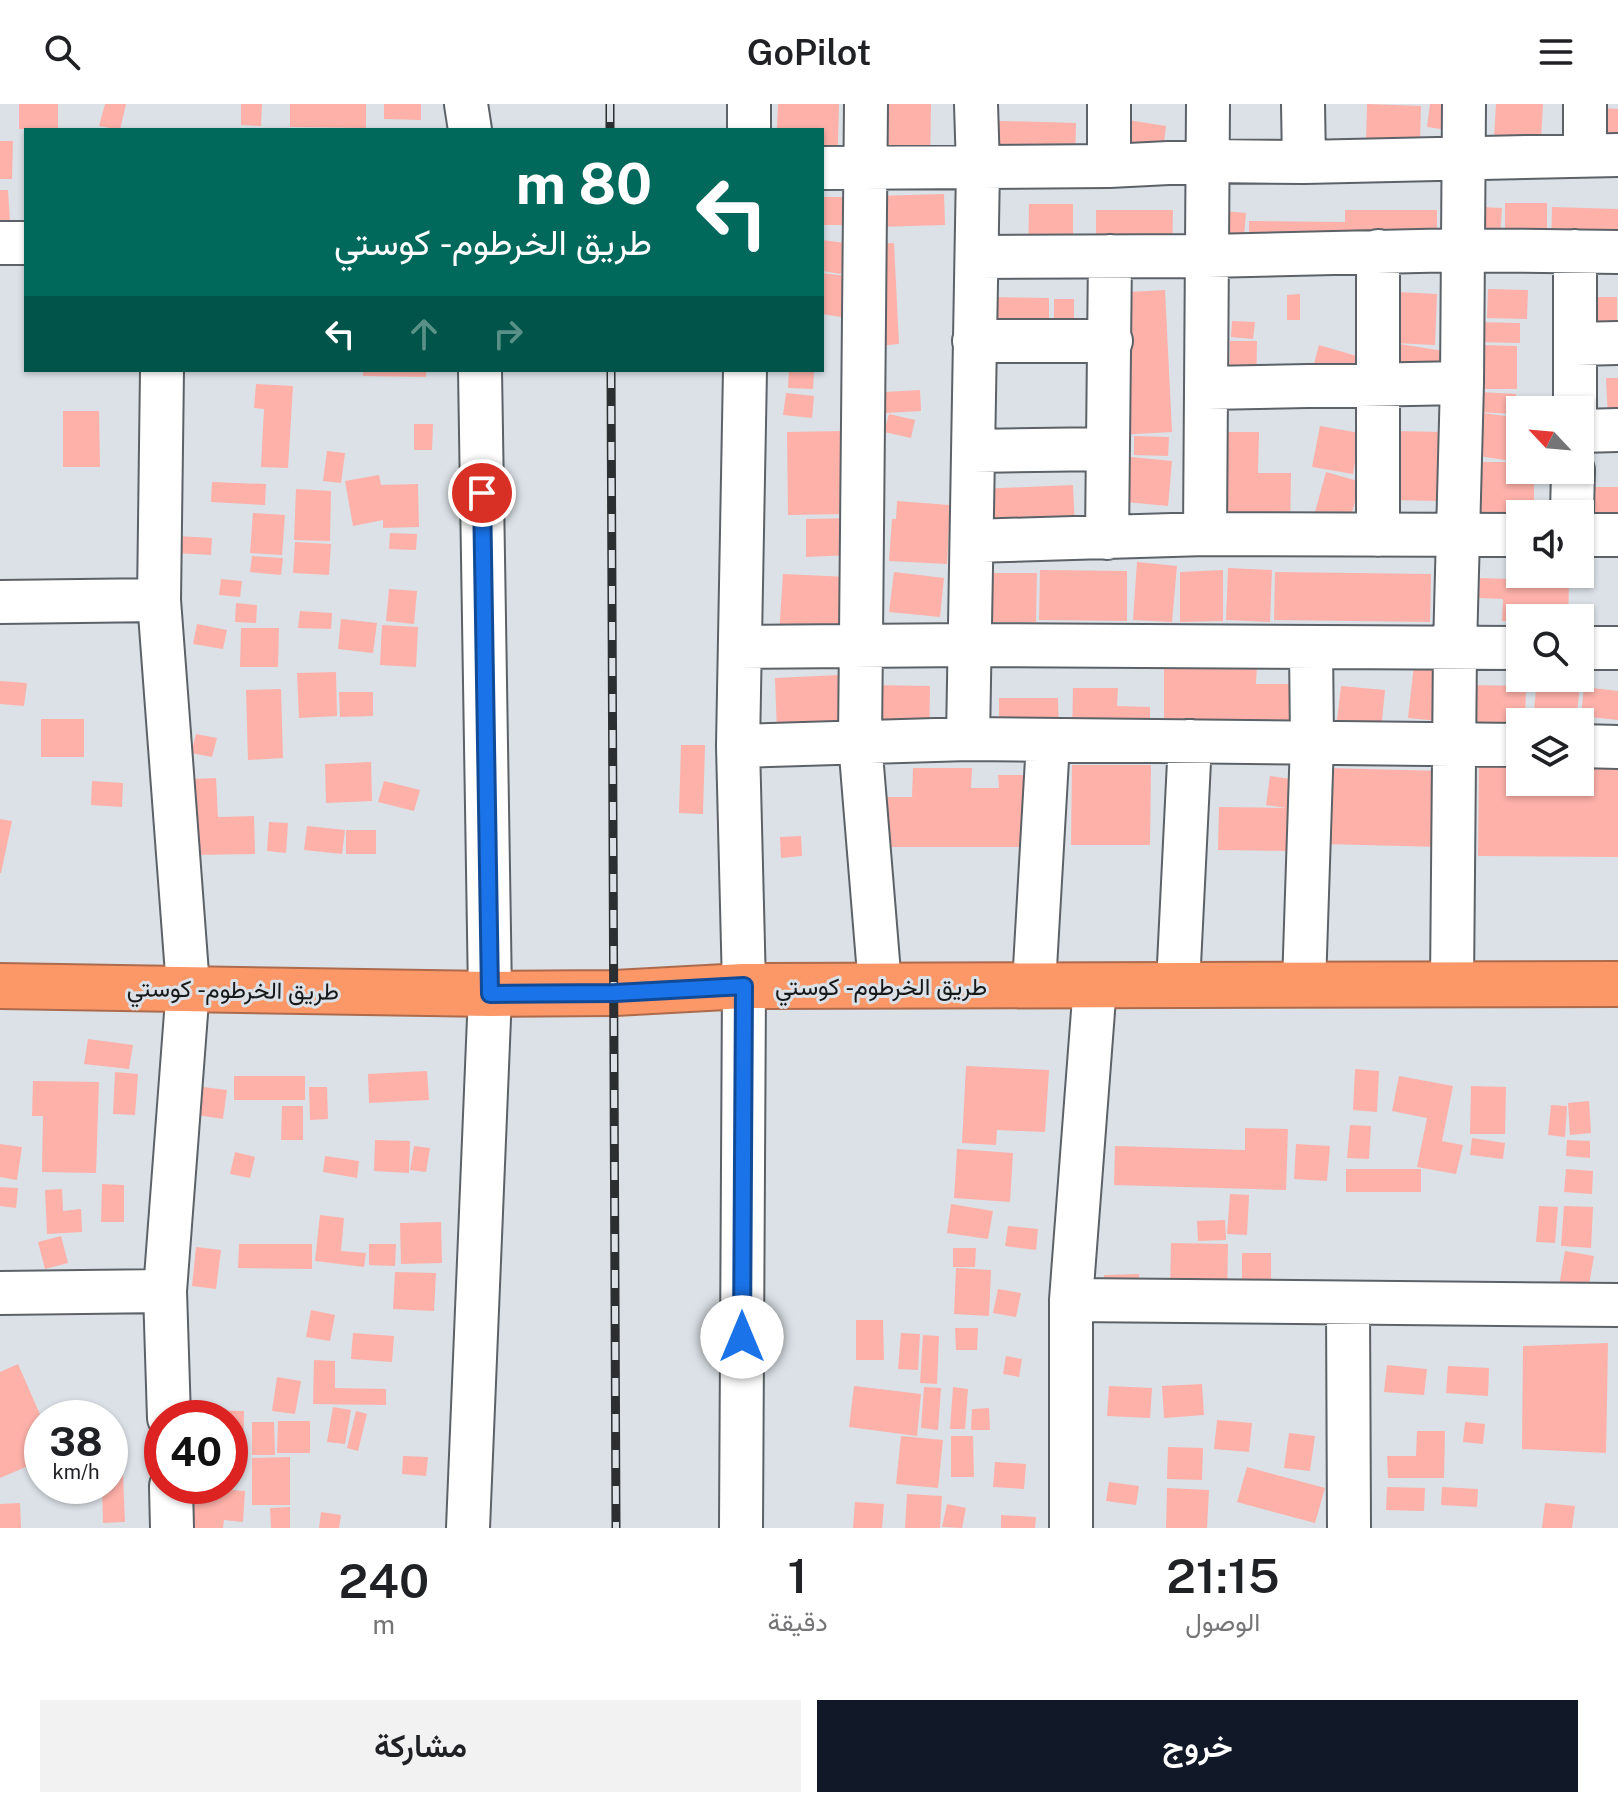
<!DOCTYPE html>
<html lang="ar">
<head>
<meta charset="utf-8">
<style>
  body { margin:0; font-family:"Public Sans",Vazirmatn,sans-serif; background:#f2f2f2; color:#202124; direction:rtl; height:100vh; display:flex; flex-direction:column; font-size:30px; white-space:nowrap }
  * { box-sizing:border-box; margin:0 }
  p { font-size:26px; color:#757577 }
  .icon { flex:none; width:44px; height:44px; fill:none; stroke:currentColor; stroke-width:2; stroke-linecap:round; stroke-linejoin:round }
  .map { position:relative; height:1424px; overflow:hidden; direction:ltr }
  .side { display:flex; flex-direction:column; background:#fff; flex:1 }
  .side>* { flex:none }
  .guide { position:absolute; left:24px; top:24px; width:800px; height:244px; border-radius:0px; box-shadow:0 2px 6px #0004; direction:rtl; background:#00695c; color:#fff; overflow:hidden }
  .needle { width:52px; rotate:296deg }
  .tools { position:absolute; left:1506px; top:292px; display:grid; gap:16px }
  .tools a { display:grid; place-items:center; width:88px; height:88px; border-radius:0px; background:#fff; box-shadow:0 2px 6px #0004; font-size:40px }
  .speed { position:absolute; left:24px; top:1296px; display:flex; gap:16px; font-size:40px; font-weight:700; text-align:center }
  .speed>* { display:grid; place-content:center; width:104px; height:104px; border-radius:50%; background:#fff; box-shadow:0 2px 6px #0004; line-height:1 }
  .speed small { font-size:20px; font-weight:400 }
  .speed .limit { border:12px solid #d22; background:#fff; color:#111 }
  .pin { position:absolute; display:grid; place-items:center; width:68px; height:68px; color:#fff; margin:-34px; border:4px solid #fff; border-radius:50%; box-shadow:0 2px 8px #0007 }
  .me { position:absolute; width:88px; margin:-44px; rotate:0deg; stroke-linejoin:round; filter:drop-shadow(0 0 6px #0008) }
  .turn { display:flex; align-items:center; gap:28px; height:168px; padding:0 40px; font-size:36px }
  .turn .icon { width:104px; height:104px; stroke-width:2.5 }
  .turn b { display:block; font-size:56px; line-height:68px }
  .lanes { display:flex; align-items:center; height:76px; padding:0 40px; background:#0003; justify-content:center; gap:40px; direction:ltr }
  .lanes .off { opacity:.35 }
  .eta { display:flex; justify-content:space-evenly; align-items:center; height:136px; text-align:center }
  .eta b { font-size:48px; font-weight:600; line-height:56px }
  .button { display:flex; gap:16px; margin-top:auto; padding:16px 40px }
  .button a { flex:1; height:92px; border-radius:0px; background:#111827; color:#fff; font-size:32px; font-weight:600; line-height:92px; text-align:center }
  .button a+a { background:#f2f2f2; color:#202124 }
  header { display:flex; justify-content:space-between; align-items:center; height:104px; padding:0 40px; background:#fff; font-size:36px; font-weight:600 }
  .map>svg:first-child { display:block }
  .building { fill:#fdb1a9 }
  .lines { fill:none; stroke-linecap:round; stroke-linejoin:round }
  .minor-casing { stroke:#5c6267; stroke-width:46 }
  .highway-casing { stroke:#ac6b4d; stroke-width:48 }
  .minor { stroke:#fff; stroke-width:42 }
  .highway { stroke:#fc9868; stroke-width:44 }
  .rail-casing { stroke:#2c2f31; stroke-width:9 }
  .rail { stroke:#dbe1e7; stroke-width:6; stroke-dasharray:18; stroke-linecap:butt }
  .route-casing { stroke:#114b97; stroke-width:20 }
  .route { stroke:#1a73e8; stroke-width:14 }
  .labels { text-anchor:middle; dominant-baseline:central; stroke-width:6; stroke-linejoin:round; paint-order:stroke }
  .street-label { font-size:24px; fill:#16181a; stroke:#dbe1e7 }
</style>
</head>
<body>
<header><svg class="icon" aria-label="menu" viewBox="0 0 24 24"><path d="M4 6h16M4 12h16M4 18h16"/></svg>GoPilot<svg class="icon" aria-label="search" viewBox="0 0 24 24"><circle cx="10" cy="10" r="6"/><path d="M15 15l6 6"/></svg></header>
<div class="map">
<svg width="1618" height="1424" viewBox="0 0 1618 1424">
  <rect width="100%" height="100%" fill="#dbe1e7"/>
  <path class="building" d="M19,0h39v25h-39z
    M105,0h21l-6,26 -21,-4z
    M241,0h21l-1,22 -20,-1z
    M290,0h76v24l-76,-1z
    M384,0h37v16l-37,-1z
    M778,0h61l-2,70 -15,-1v-43h-45z
    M863,0h68l-1,70h-68z
    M1367,0l54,2 -1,36 -54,-1z
    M1430,0h23l-4,26 -22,-3z
    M1496,0h47l-4,70 -47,-2z
    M1586,3l32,2v58z
    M1115,14l51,8 -5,41 -52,-8z
    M966,16l110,3 -1,45 -110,-3z
    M0,37h13l-1,38h-12z
    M0,86h8l2,32 -10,1z
    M944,90l1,31 -69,2 -1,-31z
    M822,93h23l-1,28h-22z
    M1505,99h42v50h-42z
    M1029,100h44v33h23v-27h77l-1,51 -144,-2z
    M1482,103l20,1 -4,58 -20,-1z
    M1552,103l66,2v46l-67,-2z
    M1212,106l34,3 -4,46z
    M1345,106h92v46h-188v-35l96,1z
    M822,136l24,3 -5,31 -19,-3z
    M894,139l5,101 -22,2 -6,-102z
    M822,169l24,3 -5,41 -19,-3z
    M1488,185l40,1 -1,29 -40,-1z
    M1165,186l7,142 -54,3 -7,-142z
    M1397,188l40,2 -2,51 -41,-2z
    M1300,190v26h-13v-25z
    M980,193l69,1v33l-69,-1z
    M1582,193h35v29h-35z
    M1054,195h20v25h-20z
    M1232,217l23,1 -2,17 -22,-2z
    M1473,218l47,1v20l-48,-1z
    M1230,237h27l-1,50h-27z
    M1399,240l45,7 -7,43 -45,-7z
    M1319,241l41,12 -12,40 -40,-11z
    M1480,241l37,1v43h-37z
    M363,266h63v7l-63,-1z
    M789,266h25l-1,19 -25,-1z
    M1606,274h12v62l-9,1z
    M256,280l37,2 -5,82 -27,-1 3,-58 -10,-1z
    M920,286l1,21 -35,2 -1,-21z
    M1480,288l36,2 -2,20 -36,-2z
    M786,289l28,3 -2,22 -29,-3z
    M63,307h36l1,56h-37z
    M1483,309l37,5v44l-43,-6z
    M889,310l26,6 -4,18 -27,-6z
    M414,320h19l-1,26h-18z
    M1320,322l40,7 -7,41 -41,-7z
    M845,327l2,83 -59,1 -1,-83z
    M1394,327l47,1 -2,69 -46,-1z
    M1224,328h35l-1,41h33l-1,57 -68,-1z
    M1134,332l35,1 -1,19 -34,-1z
    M327,347l18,2 -4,30 -18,-2z
    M1121,352l51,5 -4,45 -52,-5z
    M1479,358h41v8h14v44h-14l-41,9z
    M1326,368l35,10 -15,50 -34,-9z
    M379,371l2,10 37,-1 1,43 -36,1v-8l-30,6 -8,-45z
    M212,378l54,2 -1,21 -54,-3z
    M1073,381l2,43 -94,4 -1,-43z
    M1582,383h36v54h-35z
    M296,385l35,2 -1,50 -36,-1z
    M897,397l53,4 -3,59 -58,-3 3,-42h4z
    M253,409l32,2 -3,40 -32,-2z
    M853,414v37l-47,2v-38z
    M390,429l27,1 -1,16 -27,-1z
    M176,432l36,2 -1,17 -36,-2z
    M295,438l36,2 -2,31 -36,-2z
    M252,452l31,2 -2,17 -31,-3z
    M1137,458l40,4 -5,56 -39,-2z
    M1228,464l44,2 -2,52 -44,-2z
    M1040,466l87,1v50l-88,-1z
    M1223,466v51l-43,1v-50z
    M894,468l50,6 -4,39 -51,-5z
    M1275,468l156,2 -1,48 -156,-2z
    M992,469h45l-1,49h-44z
    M783,470l66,3 -3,62 -67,-3z
    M1480,474l89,3 -1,37 -66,3 1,-22 -24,-1z
    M221,475l21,2 -2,16 -21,-2z
    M389,485l28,2 -3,33 -28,-3z
    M236,499l21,2 -1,18 -21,-1z
    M300,507l32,2 -1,16 -33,-1z
    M341,515l36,4 -4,30 -35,-4z
    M197,520l30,6 -4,19 -30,-5z
    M382,521l36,2 -2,40 -36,-2z
    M241,524h38l-1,39h-38z
    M1164,558l93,1 -1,21h49v57l-141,-11z
    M1414,561l40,4 -6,53 -40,-4z
    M336,568l1,44 -38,2 -2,-45z
    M839,571l2,57 -64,2 -2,-56z
    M1537,576l43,4 -4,38h-40l1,-12h-3z
    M0,577l27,2 -3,23 -24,-2z
    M872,581l58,1 -1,59 -57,-1z
    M1472,581l54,1 -1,36h-5v25l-49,-1z
    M1341,582l44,4 -6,61 -45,-4z
    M1584,583l34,4v29l-37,-4z
    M1073,584h45l-1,18 33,1v26l-78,-1z
    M281,585l2,69 -35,2 -2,-70z
    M339,588h34v24l-33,1z
    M999,594h59l1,35 -60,1z
    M41,615h43v38h-43z
    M196,630l21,4 -5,19 -21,-4z
    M681,641h24l-2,69 -24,-1z
    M1479,657h41v21h60v-20h38v95l-140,-1z
    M371,658l1,39 -46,2 -1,-39z
    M1072,661h79l-1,80h-79z
    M913,664h59l-1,20h28l-1,-13h41l-2,72h-153l1,-50h27z
    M1326,664l118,3 -3,76 -118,-3z
    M1270,672l21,3 -4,29h4v43l-73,-1 1,-43 67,1 -20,-3z
    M216,674l2,39 36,-1 1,38 -63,1 -2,-76z
    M92,677l31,2 -1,24 -31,-2z
    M384,677l36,9 -6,21 -36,-9z
    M0,715l12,2 -11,52h-1z
    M269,718l19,1 -2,30 -19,-2z
    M307,722l38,4 -3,24 -38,-4z
    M346,726h30v24h-30z
    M801,732l1,20 -21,2 -1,-21z
    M88,935l45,6 -4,24 -45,-5z
    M966,962l83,4 -4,62 -48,-2 -1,15 -34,-2z
    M1355,965l24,2 -2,41 -24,-2z
    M427,967l2,29 -60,3 -1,-29z
    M115,968l23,2 -3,41 -22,-1z
    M234,972h71v24h-71z
    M1399,972l54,10 -11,55 21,4 -7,29 -39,-7 10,-49 -35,-7z
    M33,977l66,1 -3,91 -54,-1 1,-56h-11z
    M195,982l32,4 -4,29 -32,-5z
    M1471,982l35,1 -1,47h-35z
    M309,983h18l1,32 -18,1z
    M1589,997l2,32 -21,2 -2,-32z
    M1551,1001l16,1 -2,31 -17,-2z
    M282,1002h21v34h-22z
    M1350,1021l21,1 -2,33 -22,-1z
    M1245,1024l43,1 -2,61 -172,-5 1,-39 130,4z
    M1472,1034l33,5 -2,16 -33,-4z
    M375,1036l35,1 -1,32 -35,-2z
    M1567,1036l23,1v17l-24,-2z
    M0,1040l22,3 -5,33 -17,-3z
    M1296,1040l34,2 -3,35 -33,-2z
    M414,1042l16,2 -4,24 -16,-2z
    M957,1045l56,4 -3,49 -56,-4z
    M235,1048l20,5 -5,21 -20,-4z
    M325,1052l34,5 -2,17 -34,-6z
    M1346,1065h75v23h-75z
    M1566,1065l27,2 -1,23 -28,-2z
    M102,1080l22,1v37h-23z
    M0,1083l18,1 -2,20 -16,-2z
    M62,1085l1,22 18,-2 1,23 -35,2 -2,-44z
    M1230,1090l19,1 -2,40 -20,-1z
    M951,1100l42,7 -5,28 -41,-6z
    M1539,1102l19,1 -3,36 -19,-1z
    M1564,1102l29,1 -2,41 -30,-2z
    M320,1111l24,3 -3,33 25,2 -2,14 -49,-6z
    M1225,1116l1,20 -28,1 -1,-20z
    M441,1118l1,41 -41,1 -1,-41z
    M1008,1122l30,3 -2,21 -31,-4z
    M61,1132l7,27 -23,6 -7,-27z
    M1171,1139l57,1 -1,52 -57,-1z
    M239,1140h73v25l-74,-1z
    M369,1140h27l-1,22 -26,-1z
    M196,1143l25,3 -5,39 -24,-3z
    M953,1144h23l-1,19h-22z
    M1565,1147l29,5 -7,41 -29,-5z
    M1242,1149h29v40h-29z
    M956,1164l35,2 -2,46 -35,-2z
    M395,1168l41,1 -2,38 -41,-2z
    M1139,1170l1,19 -35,1 -1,-19z
    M998,1185l23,4 -5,24 -23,-4z
    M311,1206l24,5 -5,26 -24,-4z
    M856,1216h27l1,40h-28z
    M955,1224h23l-1,22h-21z
    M353,1229l41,3 -2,26 -41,-3z
    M901,1229l19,1 -2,36 -20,-1z
    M923,1231l16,1 -2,48 -17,-1z
    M1608,1239l-2,110 -84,-4 1,-103z
    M1006,1252l16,3 -3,18 -16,-3z
    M314,1256l21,1v27l51,1v16l-73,-1z
    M18,1260l24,55v41l-42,18v-106z
    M1387,1261l40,4 -3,26 -40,-3z
    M1448,1262l41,2 -1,28 -42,-3z
    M277,1273l24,4 -6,33 -23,-3z
    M1202,1280l2,31 -40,3 -2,-32z
    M854,1282l67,8 -4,42 -68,-9z
    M1109,1282l43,2 -2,30 -43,-2z
    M924,1283l17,1 -3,42 -17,-2z
    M953,1283l15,2 -3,40h-15z
    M333,1303l18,3 -6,34 -18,-2z
    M989,1304l1,22h-19l1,-21z
    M201,1306l43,1 -1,45h-13v-38h-29z
    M356,1307l11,3 -9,37 -11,-3z
    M1217,1316l35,3 -3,29 -35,-3z
    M278,1317h32v32h-33z
    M252,1318h22l1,33h-23z
    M1465,1318l20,2 -2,20 -20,-2z
    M1417,1327h28l-1,47h-56l-1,-22h29z
    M1289,1329l26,3 -5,35 -26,-3z
    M901,1332l42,4 -5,48 -42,-4z
    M951,1332h22l1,41h-23z
    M1168,1343l35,1 -1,32 -35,-1z
    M403,1352l25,1 -2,19 -24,-2z
    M290,1353v48h-38v-47z
    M995,1358l31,2 -2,25 -31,-2z
    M1247,1363l78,21 -10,35 -78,-21z
    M123,1370l2,48 -22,1 -1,-37h8v-11z
    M1109,1378l30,4 -3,19 -30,-4z
    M192,1383l53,4 -2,31 -19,-2 -1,8h-34z
    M1387,1383l38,1 -1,23 -38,-1z
    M1442,1383l36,2 -1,18 -36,-2z
    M1167,1384l42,2 -2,38h-41z
    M907,1390l35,2 -2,32h-35z
    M855,1398l29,2 -2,24h-29z
    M20,1399l1,25h-21v-24z
    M1545,1399l30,3 -3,22h-30z
    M947,1400l19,4 -4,20 -20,-1z
    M290,1403v21h-19l-1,-20z
    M321,1408l20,3 -2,13h-20z
    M1001,1411l35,2 -1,11h-34z"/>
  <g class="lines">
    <defs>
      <path id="minor" d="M466,0l4,26
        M866,0l-6,638 20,244
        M1303,0l1,58
        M1585,0v50
        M749,26v-26
        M1109,62v-62
        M822,64l287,-2 99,-5 96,1 314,-7
        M0,139h26
        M1378,147v284
        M1575,147v159
        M977,153l231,-1 253,-6 157,2
        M974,237h137
        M1576,240l42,-1
        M162,266l-3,230 29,387 -23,304 4,127
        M1207,284l255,-5
        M1580,327l38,-1
        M973,347l134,-2
        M1572,410l1,-44
        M1205,430l3,-430
        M1580,431h38
        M1107,434l3,-282
        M972,437l233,-7 315,1
        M0,498l159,-2
        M740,543l230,-2 550,3
        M1580,544h38
        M968,635l10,-571 -2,-64
        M738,642l230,-7 552,6
        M1580,642l38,1
        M1452,880l3,-336 7,-265 2,-279
        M1034,881l14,-243
        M1178,881l12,-244
        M1304,881l8,-243 -1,-95
        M0,1189l165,-2
        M1071,1196l547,5
        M1348,1199l1,225
        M171,1382l1,42
        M468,1424l22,-534 -10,-624
        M741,1424l3,-542 -6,-240 7,-376
        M1071,1424v-228l24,-315"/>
      <path id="highway" d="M0,882l490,8 125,-1 129,-7 874,-2"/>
    </defs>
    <use href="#minor" class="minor-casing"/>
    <use href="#highway" class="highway-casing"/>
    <use href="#minor" class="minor"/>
    <use href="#highway" class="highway"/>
    <defs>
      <path id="rail" d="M610,0v26
        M611,266l5,1158"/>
    </defs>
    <use href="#rail" class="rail-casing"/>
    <use href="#rail" class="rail"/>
  </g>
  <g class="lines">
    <defs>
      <path id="route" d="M482,389l8,501 125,-1 129,-7 -2,351"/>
    </defs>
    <use href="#route" class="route-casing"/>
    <use href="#route" class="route"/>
  </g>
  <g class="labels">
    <g class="street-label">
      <text x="881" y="882">طريق الخرطوم - كوستي</text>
      <text transform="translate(233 885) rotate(1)">طريق الخرطوم - كوستي</text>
    </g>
  </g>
</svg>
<div class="tools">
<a><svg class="needle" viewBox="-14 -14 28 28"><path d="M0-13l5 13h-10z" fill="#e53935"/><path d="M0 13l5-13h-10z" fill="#757577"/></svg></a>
<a><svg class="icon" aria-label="sound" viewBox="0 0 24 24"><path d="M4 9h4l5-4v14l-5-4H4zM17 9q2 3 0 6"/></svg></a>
<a><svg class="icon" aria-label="search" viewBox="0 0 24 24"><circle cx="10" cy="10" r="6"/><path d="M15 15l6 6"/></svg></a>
<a><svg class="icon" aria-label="layers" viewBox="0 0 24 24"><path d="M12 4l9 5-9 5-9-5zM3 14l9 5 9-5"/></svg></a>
</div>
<div class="speed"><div>38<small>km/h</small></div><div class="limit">40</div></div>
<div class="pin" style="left:482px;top:389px;background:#d93025"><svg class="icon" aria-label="arrive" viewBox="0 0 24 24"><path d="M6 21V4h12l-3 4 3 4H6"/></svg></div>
<svg class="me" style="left:742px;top:1233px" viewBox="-20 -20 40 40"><circle r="19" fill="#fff"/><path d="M0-13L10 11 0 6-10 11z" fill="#1a73e8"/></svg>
<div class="guide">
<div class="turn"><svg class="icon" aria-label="left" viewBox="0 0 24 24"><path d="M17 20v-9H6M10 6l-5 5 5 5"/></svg><div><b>80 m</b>طريق الخرطوم - كوستي</div></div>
<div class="lanes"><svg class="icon" aria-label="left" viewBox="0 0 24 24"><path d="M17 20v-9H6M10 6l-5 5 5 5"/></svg><svg class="icon off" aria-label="ahead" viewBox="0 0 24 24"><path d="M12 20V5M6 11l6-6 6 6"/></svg><svg class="icon off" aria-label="right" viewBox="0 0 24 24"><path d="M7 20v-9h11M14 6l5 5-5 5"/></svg></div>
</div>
</div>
<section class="side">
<div class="eta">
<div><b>21:15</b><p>الوصول</p></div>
<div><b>1</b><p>دقيقة</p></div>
<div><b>240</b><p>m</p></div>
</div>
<div class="button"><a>خروج</a><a>مشاركة</a></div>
</section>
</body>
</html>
